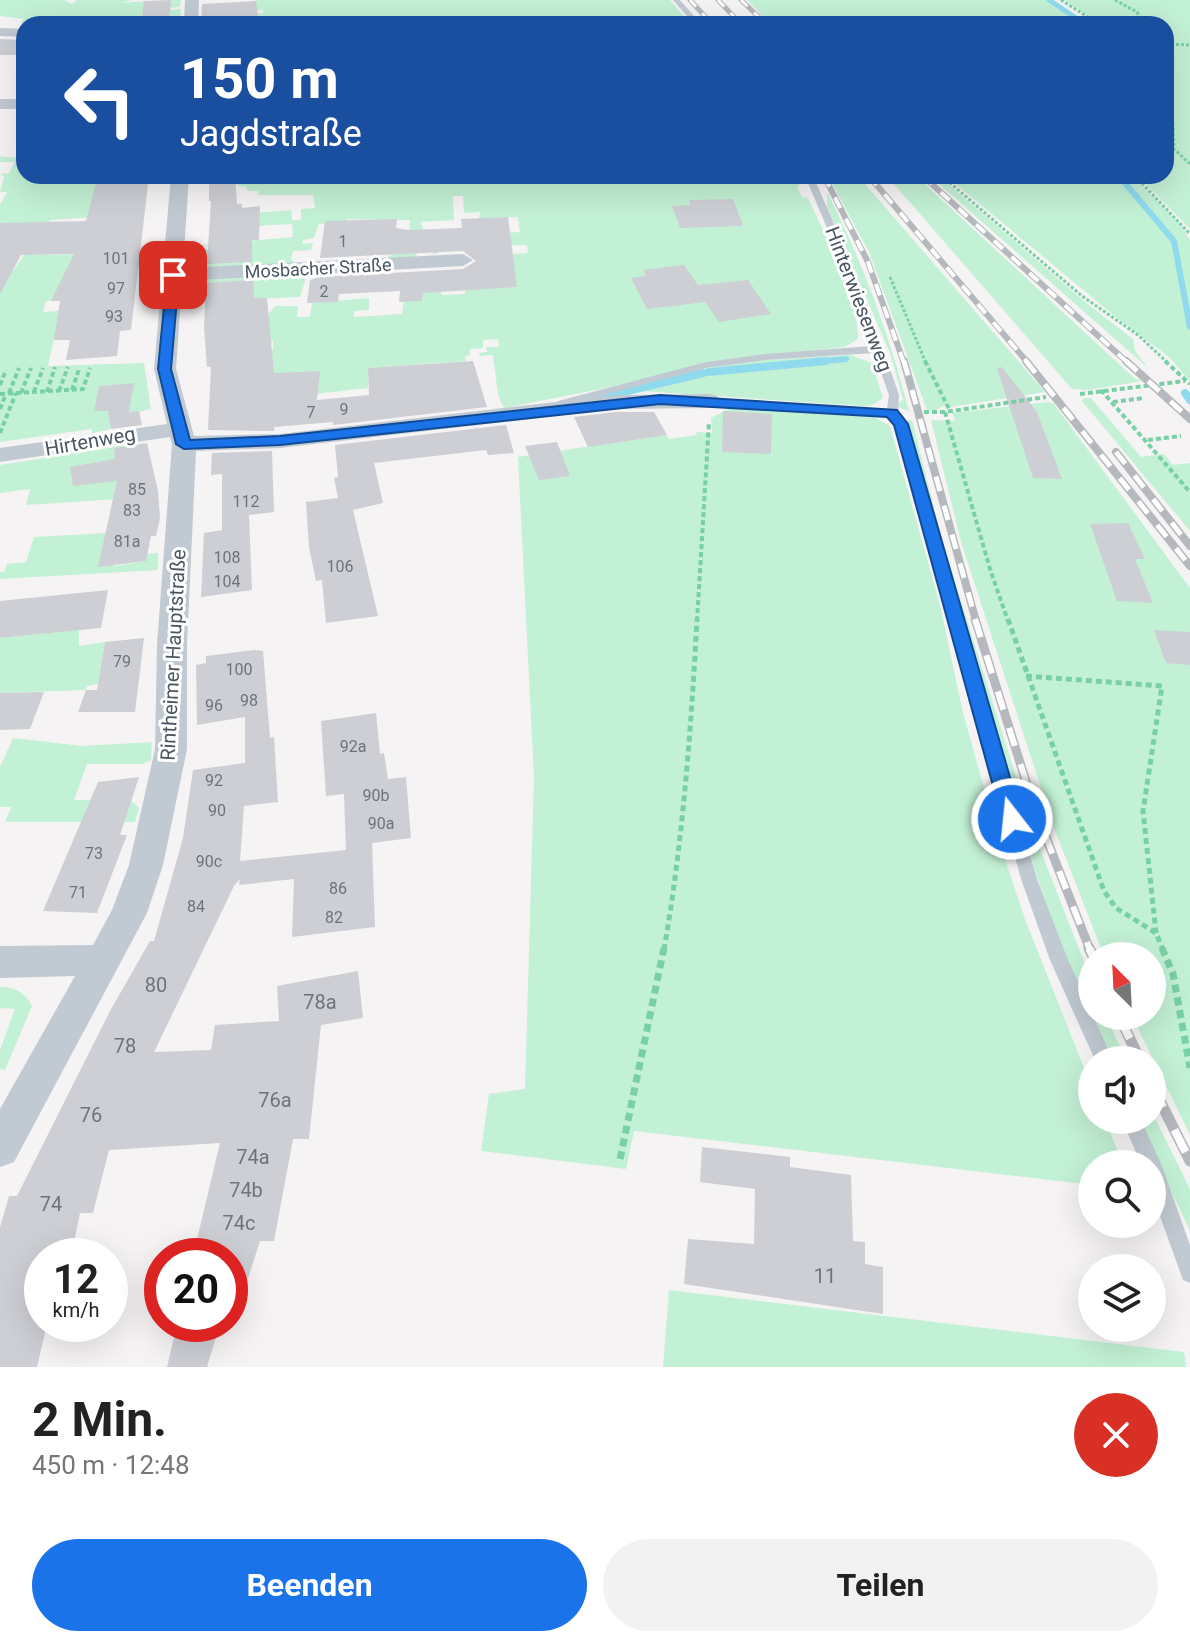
<!DOCTYPE html>
<html lang="de">
<head>
<meta charset="utf-8">
<style>
  body { margin:0; font-family:Roboto,sans-serif; background:#f2f2f2; color:#222; height:100vh; display:flex; flex-direction:column; font-size:30px; white-space:nowrap }
  * { box-sizing:border-box; margin:0 }
  p { font-size:26px; color:#767676 }
  .icon { flex:none; width:44px; height:44px; fill:none; stroke:currentColor; stroke-width:2; stroke-linecap:round; stroke-linejoin:round }
  .map { position:relative; height:1367px; overflow:hidden }
  .panel { display:flex; flex-direction:column; background:#fff; flex:1 }
  .panel>* { flex:none }
  .top-card { position:absolute; left:16px; top:16px; width:1158px; height:168px; border-radius:24px; box-shadow:0 8px 32px #0002; background:#1a4fa0; color:#fff; overflow:hidden }
  .needle { width:52px; rotate:336deg }
  .controls { position:absolute; left:1078px; top:942px; display:grid; gap:16px }
  .controls a { display:grid; place-items:center; width:88px; height:88px; border-radius:50%; background:#fff; box-shadow:0 8px 32px #0002; font-size:40px }
  .speed { position:absolute; left:24px; top:1238px; display:flex; gap:16px; font-size:40px; font-weight:700; text-align:center }
  .speed>* { display:grid; place-content:center; width:104px; height:104px; border-radius:50%; background:#fff; box-shadow:0 8px 32px #0002; line-height:1 }
  .speed small { font-size:20px; font-weight:400 }
  .speed .limit { border:12px solid #d22; background:#fff; color:#111 }
  .pin { position:absolute; display:grid; place-items:center; width:68px; height:68px; color:#fff; margin:-34px; border-radius:16px; box-shadow:0 4px 12px #0006 }
  .me { position:absolute; width:88px; margin:-44px; rotate:344deg; stroke-linejoin:round; filter:drop-shadow(0 0 6px #0008) }
  .turn { display:flex; align-items:center; gap:28px; height:168px; padding:0 32px; font-size:36px }
  .turn .icon { width:104px; height:104px; stroke-width:2.5 }
  .turn b { display:block; font-size:56px; line-height:68px }
  .round { display:grid; place-items:center; flex:none; width:84px; height:84px; border-radius:42px; background:#f2f2f2 }
  .headline { display:flex; align-items:center; justify-content:space-between; height:136px; padding:0 32px }
  h1 { font-size:48px; font-weight:700; line-height:60px }
  .action { display:flex; gap:16px; margin-top:auto; padding:16px 32px }
  .action a { flex:1; height:92px; border-radius:48px; background:#1a73e8; color:#fff; font-size:32px; font-weight:700; line-height:92px; text-align:center }
  .action a+a { background:#f2f2f2; color:#222 }
  .map>svg:first-child { display:block }
  .green { fill:#c3f1d5 }
  .lines { fill:none; stroke-linecap:round; stroke-linejoin:round }
  .stream-far2 { stroke:#90daee; stroke-width:5 }
  .stream-far1 { stroke:#90daee; stroke-width:6 }
  .stream { stroke:#90daee; stroke-width:8 }
  .building { fill:#cdcfd5 }
  .path-far3 { stroke:#7ad0a6; stroke-width:3; stroke-dasharray:3 2; stroke-linecap:butt }
  .path-far2 { stroke:#7ad0a6; stroke-width:4; stroke-dasharray:5 3; stroke-linecap:butt }
  .path-far1 { stroke:#7ad0a6; stroke-width:5; stroke-dasharray:6 4; stroke-linecap:butt }
  .path { stroke:#7ad0a6; stroke-width:7; stroke-dasharray:8 5; stroke-linecap:butt }
  .service { fill:#c1cad2; fill-rule:evenodd }
  .minor { fill:#c1cad2; fill-rule:evenodd }
  .rail-far4-casing { stroke:#b5b8bd; stroke-width:5 }
  .rail-far3-casing { stroke:#b5b8bd; stroke-width:6 }
  .rail-far2-casing { stroke:#b5b8bd; stroke-width:8 }
  .rail-far1-casing { stroke:#b5b8bd; stroke-width:9 }
  .rail-casing { stroke:#b5b8bd; stroke-width:11 }
  .rail-far4 { stroke:#fff; stroke-width:3; stroke-dasharray:9; stroke-linecap:butt }
  .rail-far3 { stroke:#fff; stroke-width:4; stroke-dasharray:12; stroke-linecap:butt }
  .rail-far2 { stroke:#fff; stroke-width:5; stroke-dasharray:15; stroke-linecap:butt }
  .rail-far1 { stroke:#fff; stroke-width:6; stroke-dasharray:19; stroke-linecap:butt }
  .rail { stroke:#fff; stroke-width:8; stroke-dasharray:25; stroke-linecap:butt }
  .route { fill:#1a73e8; stroke:#114b97; stroke-width:2 }
  .labels { text-anchor:middle; dominant-baseline:central; stroke-width:6; stroke-linejoin:round; paint-order:stroke }
  .number-label { font-size:16px; fill:#6b747e }
  .far-street-label { font-size:18px; fill:#4a5661; stroke:#fff }
  .street-label { font-size:20px; fill:#4a5661; stroke:#fff }
  .near-number-label { font-size:20px; fill:#6b747e }
</style>
</head>
<body>
<div class="map">
<svg width="1190" height="1367" viewBox="0 0 1190 1367">
  <rect width="100%" height="100%" fill="#f5f3f3"/>
  <path class="green" d="M0,0h64l8,4 5,-4h54l-10,3 27,-2 22,5 1,-6h10l-1,7 -37,3 -2,9 28,-1 1,-8 11,-1 -1,9 -74,6 -54,-1 3,-4 -35,4 4,-4 -24,-3z
    M256,0h414l21,24h-423v-4l-45,3 27,-9 13,-1v-3l-13,1z
    M747,0h306l36,24h-318z
    M1064,0h126v229l-52,-53h28v-152h-65z
    M0,156l24,3v17h74l11,40 -59,4 -5,35 47,-1 -1,12 48,-5 2,-15 14,-1 -2,20c-30,3 -86,4 -102,36h-5l-3,11 54,-4 -41,22 -8,36 96,-3 7,46 -41,10 1,10 -19,4v-4l-92,13v-171h13l19,-27 1,-21h-22l-4,6h-7v-25l7,-12h-7l4,-15 -4,-3 9,-1 6,-11h-15z
    M273,176h250l1,4 72,-4h201l5,7 -5,4 5,10 6,1c17,37 51,102 50,141l-13,8 -117,12 -122,29 -102,20 -6,-13 -5,-40 -13,1 -1,-3 8,-1 -1,-5h13l-1,-8 -15,1v8l-13,1v6l-5,1 1,5 -97,7 -1,20 -62,7 -18,10 -32,-53 17,-2v-9h-25l27,-35h23l-1,11h13l2,-14 57,-5v12l-15,1v6l48,-3 2,-13h18l1,-10 18,1 1,3 23,-1v-7l45,-33 18,-1 -1,-8 -31,1 5,-13 19,-1 -2,-15 -39,1 1,-6 -16,1 -1,-17h-10l1,24 -34,2 3,5 -1,18 20,6 -9,4v-4h-16l-1,9 -30,-2 22,-12 2,-26 -63,-1 -1,4 -27,1 -5,14 -11,2 -1,4 11,-1 -2,7 -18,1 -2,8 6,6 -102,2 -1,-16 48,-6 -49,1 100,-9 -1,-13 -50,3v-13l49,-4 1,10h9v-11l14,-1 -2,-13h-55v-4h-10l-2,-4 -9,-2v-4l26,1 1,-4z
    M828,176h30l187,216 -94,15 -6,-2 -9,5h-9l-58,-158z
    M887,176h29l218,202 8,3 -54,9 -16,-1z
    M930,176h8l7,5 140,121 48,37 2,12 13,17z
    M946,176h186l49,49 9,15v141l-21,-24 -52,-39z
    M827,192c36,71 62,142 82,219l-14,-5 8,-6 -13,-47 -63,-147z
    M307,274l-7,23 -73,3 14,-19 -49,4 8,-5z
    M850,355l22,8 11,35 -11,7 -9,1 -222,-15 -5,-3 68,-19 44,-8z
    M1084,398h7l50,59 23,-3 9,11 17,-2v68l-108,-130z
    M1048,402l6,2 136,184v547l-58,-119h20v-60h-48l-50,-128 -93,-286 -30,-122 24,1 -3,-8z
    M732,407l125,8 17,2 16,9 51,183 21,100 36,130 27,80 67,169v32h13l18,44h-31v21l-458,-54 -8,38 -145,-18 8,-57 36,-5 9,-312 -16,-320 148,-22 3,4 28,-4 -1,-3 16,1 -1,-15z
    M912,420l31,123 90,288 59,151v34h14l20,44h-15l-44,-98 -30,-85 -132,-456z
    M131,444l17,2 -31,35 2,18 -93,6 4,-16 -30,4v-28z
    M107,533l7,33 32,-5 1,-7 11,-1v17l-158,9v-7h4l3,-8 19,-2 8,-25z
    M79,630v16l26,-4 -7,42 -11,2 -1,4 -86,3v-55z
    M13,738l69,8 70,-4 -1,18 -8,4h-56l-13,36h57l8,8 -4,14h-130l6,-15h-11v-40z
    M0,987c15,0 25,5 32,19l-27,64 -5,-1v-19l15,-41 -15,-1z
    M1152,1112l38,77v42l-52,-111h14z
    M669,1290l515,62 2,15h-523z"/>
  <g class="lines">
    <path class="stream-far2" d="M1049,0l36,24"/>
    <path class="stream-far1" d="M1119,176l55,65 16,86
      M805,363l41,-4"/>
    <path class="stream" d="M709,372l117,-11
      M1185,393l5,7
      M594,399l109,-26"/>
  </g>
  <path class="building" d="M171,0l-2,24h-28l3,-23z
    M256,1l3,23h-58l1,-20z
    M0,39l24,1v15h-24z
    M98,176h51l-18,154 -11,1 -3,25 -51,4 4,-20h-16l6,-39h-9l23,-47 -53,1 -21,39v-71l86,-2z
    M209,176h26l2,28h5v4l18,-2 -1,34h-7v22l-45,2 4,-63h-2z
    M733,199l10,27 -63,2 -8,-22 18,-1 -1,-5z
    M508,217l9,70 -94,6 -1,8 -23,1 1,-11 -61,3 -1,8 -31,1 3,-23 8,-3 145,-8 13,-8 -13,-10 -143,7 5,-37 72,-2 -1,9 13,2 53,-2 -1,-9z
    M684,265l14,20 50,-5 23,34 -52,8 -14,-20 -58,7 -16,-31 15,-2 -3,-6z
    M253,280l1,18h13l7,75 46,-2 -3,29 52,-5 -1,-27 105,-7 14,46 -154,18v-3l-59,5v4l-66,-1 3,-63h-4l-3,-39 2,-45z
    M1002,367l35,45 25,67 -29,-1 -36,-109z
    M134,383l-5,29 10,-1 3,14 -31,4 -3,-18h-14l5,-25z
    M723,411l49,3 -1,40 -49,-2z
    M616,412h38l13,23 -79,12 -14,-30z
    M506,425l8,28 -26,2 -2,-5 -112,13 9,40 -30,7 25,106 -52,7 -4,-43 -6,1 -7,-34 -3,-45 32,-4 -4,-20 4,-1 -3,-32z
    M557,442l13,34 -31,4 -14,-34z
    M147,443l11,48 2,27 -4,18h-5l-5,25 -48,6 19,-86 -44,5 -3,-19 45,-8 -1,-11z
    M272,451l2,61 -25,3 3,75 -51,7 3,-64 18,-3v-56l-11,1 1,-22z
    M1128,523l17,36h-10l18,44 -36,-2 -27,-77z
    M108,590l-7,38 -101,10v-37z
    M1154,630l36,2v33l-24,-2z
    M144,638l-9,74h-57l8,-22h11l8,-48z
    M254,650l9,1 7,87 4,-1 4,65 -34,4 -4,55 106,-11 -2,-56 -18,2 -5,-75 55,-8 4,41 4,-1 4,26 18,-2 5,61 -39,5 3,84 -83,10 2,-58 -55,6 1,-6 -6,7 -80,166 57,-2 4,-25 64,-4 -2,-35 81,-15 5,47 -42,7 -12,114h-16l-19,102h-14l-25,78 -5,-1v-62h-37l27,-113 -111,7 -16,63h-13l-6,29h-8l-3,14h-21v68h5l-10,43h-37v-140l9,-31h8l93,-185 40,-70h4l29,-103 10,-68 52,-7v-46l-48,8 -1,-60 10,-2v-7z
    M44,692l-14,37 -30,1v-37z
    M139,777l-19,58h7l-30,78 -54,-2 55,-129z
    M702,1147l88,10v10l61,8 2,66 12,1v22l18,3v47l-199,-30 4,-45 66,5 1,-55 -55,-7z
    M177,1324h43l-13,43h-40z"/>
  <g class="lines">
    <path class="path-far3" d="M1061,0l38,24
      M1115,0l22,12 6,12
      M1166,44l24,1
      M1166,84l6,16 2,49 16,15
      M942,176l140,120 56,39 30,28
      M1135,176l55,58
      M890,277l36,86"/>
    <path class="path-far2" d="M925,361l24,48
      M1165,361l25,23
      M0,385l6,-15
      M72,390l7,-21
      M1101,390l89,102
      M59,391l9,-24
      M34,392l9,-24
      M47,392l8,-25
      M9,393l10,-25
      M21,393l10,-25
      M0,394l83,-5 7,-21
      M1080,394l105,-13
      M1113,402l31,-4
      M0,409l6,-15
      M916,412h29l101,-15
      M945,412l45,157 18,52
      M0,433l16,-40
      M1148,440l33,-4
      M697,621l12,-199"/>
    <path class="path-far1" d="M1008,619l96,272 12,17 40,25 7,17
      M1026,676l136,10 -19,125 13,122
      M664,950c19,-110 27,-220 33,-331"/>
    <path class="path" d="M1162,948l11,26 17,94
      M620,1159l44,-211"/>
    <path class="service" d="M673,0h7l21,24h-7z
      M805,176h8l44,99 25,71 3,3 -1,2 15,44 -1,18 9,11 130,455 31,81 45,100h-18l-45,-100 -29,-81 -125,-454 -7,-9 -180,-12 -5,-3 5,-3 178,11 2,-14 -15,-42 -109,7 -59,8 -144,38 -5,-3 1,-2 148,-39 59,-8 107,-8 -25,-71z
      M1122,1120h19l21,46 28,79v38l-7,-3 -31,-86v-30h-11z"/>
    <path class="minor" d="M185,0h14l-1,24h-14z
      M0,28l24,1v8l-24,-1z
      M0,99h24v10h-24z
      M171,176h18l-6,92 280,-14 10,6 -10,6 -281,15 -6,88 18,67 86,-2 336,-39 93,-1 8,2 4,5 -4,5 -8,2 -93,1 -336,39 -84,3 -9,194v104l-24,116 -16,48 -133,249 -14,5v-58l75,-133 -75,2v-32l93,-1 19,-35 17,-45 26,-116 2,-104 15,-201 -2,-7 -170,25v-14l167,-24 -13,-55z"/>
    <defs>
      <path id="rail-far4" d="M690,0l22,24
        M718,0l23,24
        M741,0l25,24"/>
      <path id="rail-far3" d="M824,176l44,86 36,101
        M869,176l159,187
        M923,176l205,187"/>
      <path id="rail-far2" d="M904,361l72,260
        M1026,361l164,205
        M1126,361l64,58
        M1116,452l74,94"/>
      <path id="rail-far1" d="M975,619l58,185 57,146"/>
      <path id="rail" d="M1089,948l4,8
        M1119,1016l21,44
        M1152,1085l38,76"/>
    </defs>
    <use href="#rail-far4" class="rail-far4-casing"/>
    <use href="#rail-far3" class="rail-far3-casing"/>
    <use href="#rail-far2" class="rail-far2-casing"/>
    <use href="#rail-far1" class="rail-far1-casing"/>
    <use href="#rail" class="rail-casing"/>
    <use href="#rail-far4" class="rail-far4"/>
    <use href="#rail-far3" class="rail-far3"/>
    <use href="#rail-far2" class="rail-far2"/>
    <use href="#rail-far1" class="rail-far1"/>
    <use href="#rail" class="rail"/>
  </g>
  <path class="route" d="M173,271l6,4 -8,94 19,71 90,-4 380,-41 237,15 11,14 114,395 -3,5h-15l-2,-5 -108,-394 -7,-8 -227,-13 -380,41 -96,4 -8,-5 -18,-75 9,-94z"/>
  <g class="labels">
    <g class="number-label">
      <text x="343" y="241">1</text>
      <text x="116" y="258">101</text>
      <text x="116" y="288">97</text>
      <text x="324" y="291">2</text>
      <text x="114" y="316">93</text>
      <text x="344" y="409">9</text>
      <text x="311" y="412">7</text>
      <text x="137" y="489">85</text>
      <text x="246" y="501">112</text>
      <text x="132" y="510">83</text>
      <text x="127" y="541">81a</text>
      <text x="227" y="557">108</text>
      <text x="340" y="566">106</text>
      <text x="227" y="581">104</text>
      <text x="122" y="661">79</text>
      <text x="239" y="669">100</text>
      <text x="249" y="700">98</text>
      <text x="214" y="705">96</text>
      <text x="353" y="746">92a</text>
      <text x="214" y="780">92</text>
      <text x="376" y="795">90b</text>
      <text x="217" y="810">90</text>
      <text x="381" y="823">90a</text>
      <text x="94" y="853">73</text>
      <text x="209" y="861">90c</text>
      <text x="338" y="888">86</text>
      <text x="78" y="892">71</text>
      <text x="196" y="906">84</text>
      <text x="334" y="917">82</text>
    </g>
    <g class="far-street-label">
      <text transform="translate(318 268) rotate(-3)">Mosbacher Straße</text>
    </g>
    <g class="street-label">
      <text transform="translate(859 299) rotate(69)">Hinterwiesenweg</text>
      <text transform="translate(90 441) rotate(-10)">Hirtenweg</text>
      <text transform="translate(173 655) rotate(-87)">Rintheimer Hauptstraße</text>
    </g>
    <g class="near-number-label">
      <text x="156" y="985">80</text>
      <text x="320" y="1002">78a</text>
      <text x="125" y="1046">78</text>
      <text x="275" y="1100">76a</text>
      <text x="91" y="1115">76</text>
      <text x="253" y="1157">74a</text>
      <text x="246" y="1190">74b</text>
      <text x="51" y="1204">74</text>
      <text x="239" y="1223">74c</text>
      <text x="825" y="1276">11</text>
    </g>
  </g>
</svg>
<div class="controls">
<a><svg class="needle" viewBox="-14 -14 28 28"><path d="M0-13l5 13h-10z" fill="#e53935"/><path d="M0 13l5-13h-10z" fill="#767676"/></svg></a>
<a><svg class="icon" aria-label="sound" viewBox="0 0 24 24"><path d="M4 9h4l5-4v14l-5-4H4zM17 9q2 3 0 6"/></svg></a>
<a><svg class="icon" aria-label="search" viewBox="0 0 24 24"><circle cx="10" cy="10" r="6"/><path d="M15 15l6 6"/></svg></a>
<a><svg class="icon" aria-label="layers" viewBox="0 0 24 24"><path d="M12 4l9 5-9 5-9-5zM3 14l9 5 9-5"/></svg></a>
</div>
<div class="speed"><div>12<small>km/h</small></div><div class="limit">20</div></div>
<div class="pin" style="left:173px;top:275px;background:#d93025"><svg class="icon" aria-label="arrive" viewBox="0 0 24 24"><path d="M6 21V4h12l-3 4 3 4H6"/></svg></div>
<svg class="me" style="left:1012px;top:819px" viewBox="-20 -20 40 40"><circle r="17" fill="#1a73e8" stroke="#fff" stroke-width="3"/><path d="M0-11L8 9 0 5-8 9z" fill="#fff"/></svg>
<div class="top-card">
<div class="turn"><svg class="icon" aria-label="left" viewBox="0 0 24 24"><path d="M17 20v-9H6M10 6l-5 5 5 5"/></svg><div><b>150 m</b>Jagdstraße</div></div>
</div>
</div>
<section class="panel">
<div class="headline"><div><h1>2 Min.</h1><p>450 m · 12:48</p></div><a class="round" style="background:#d93025;color:#fff"><svg class="icon" aria-label="close" viewBox="0 0 24 24"><path d="M6 6l12 12M18 6L6 18"/></svg></a></div>
<div class="action"><a>Beenden</a><a>Teilen</a></div>
</section>
</body>
</html>
